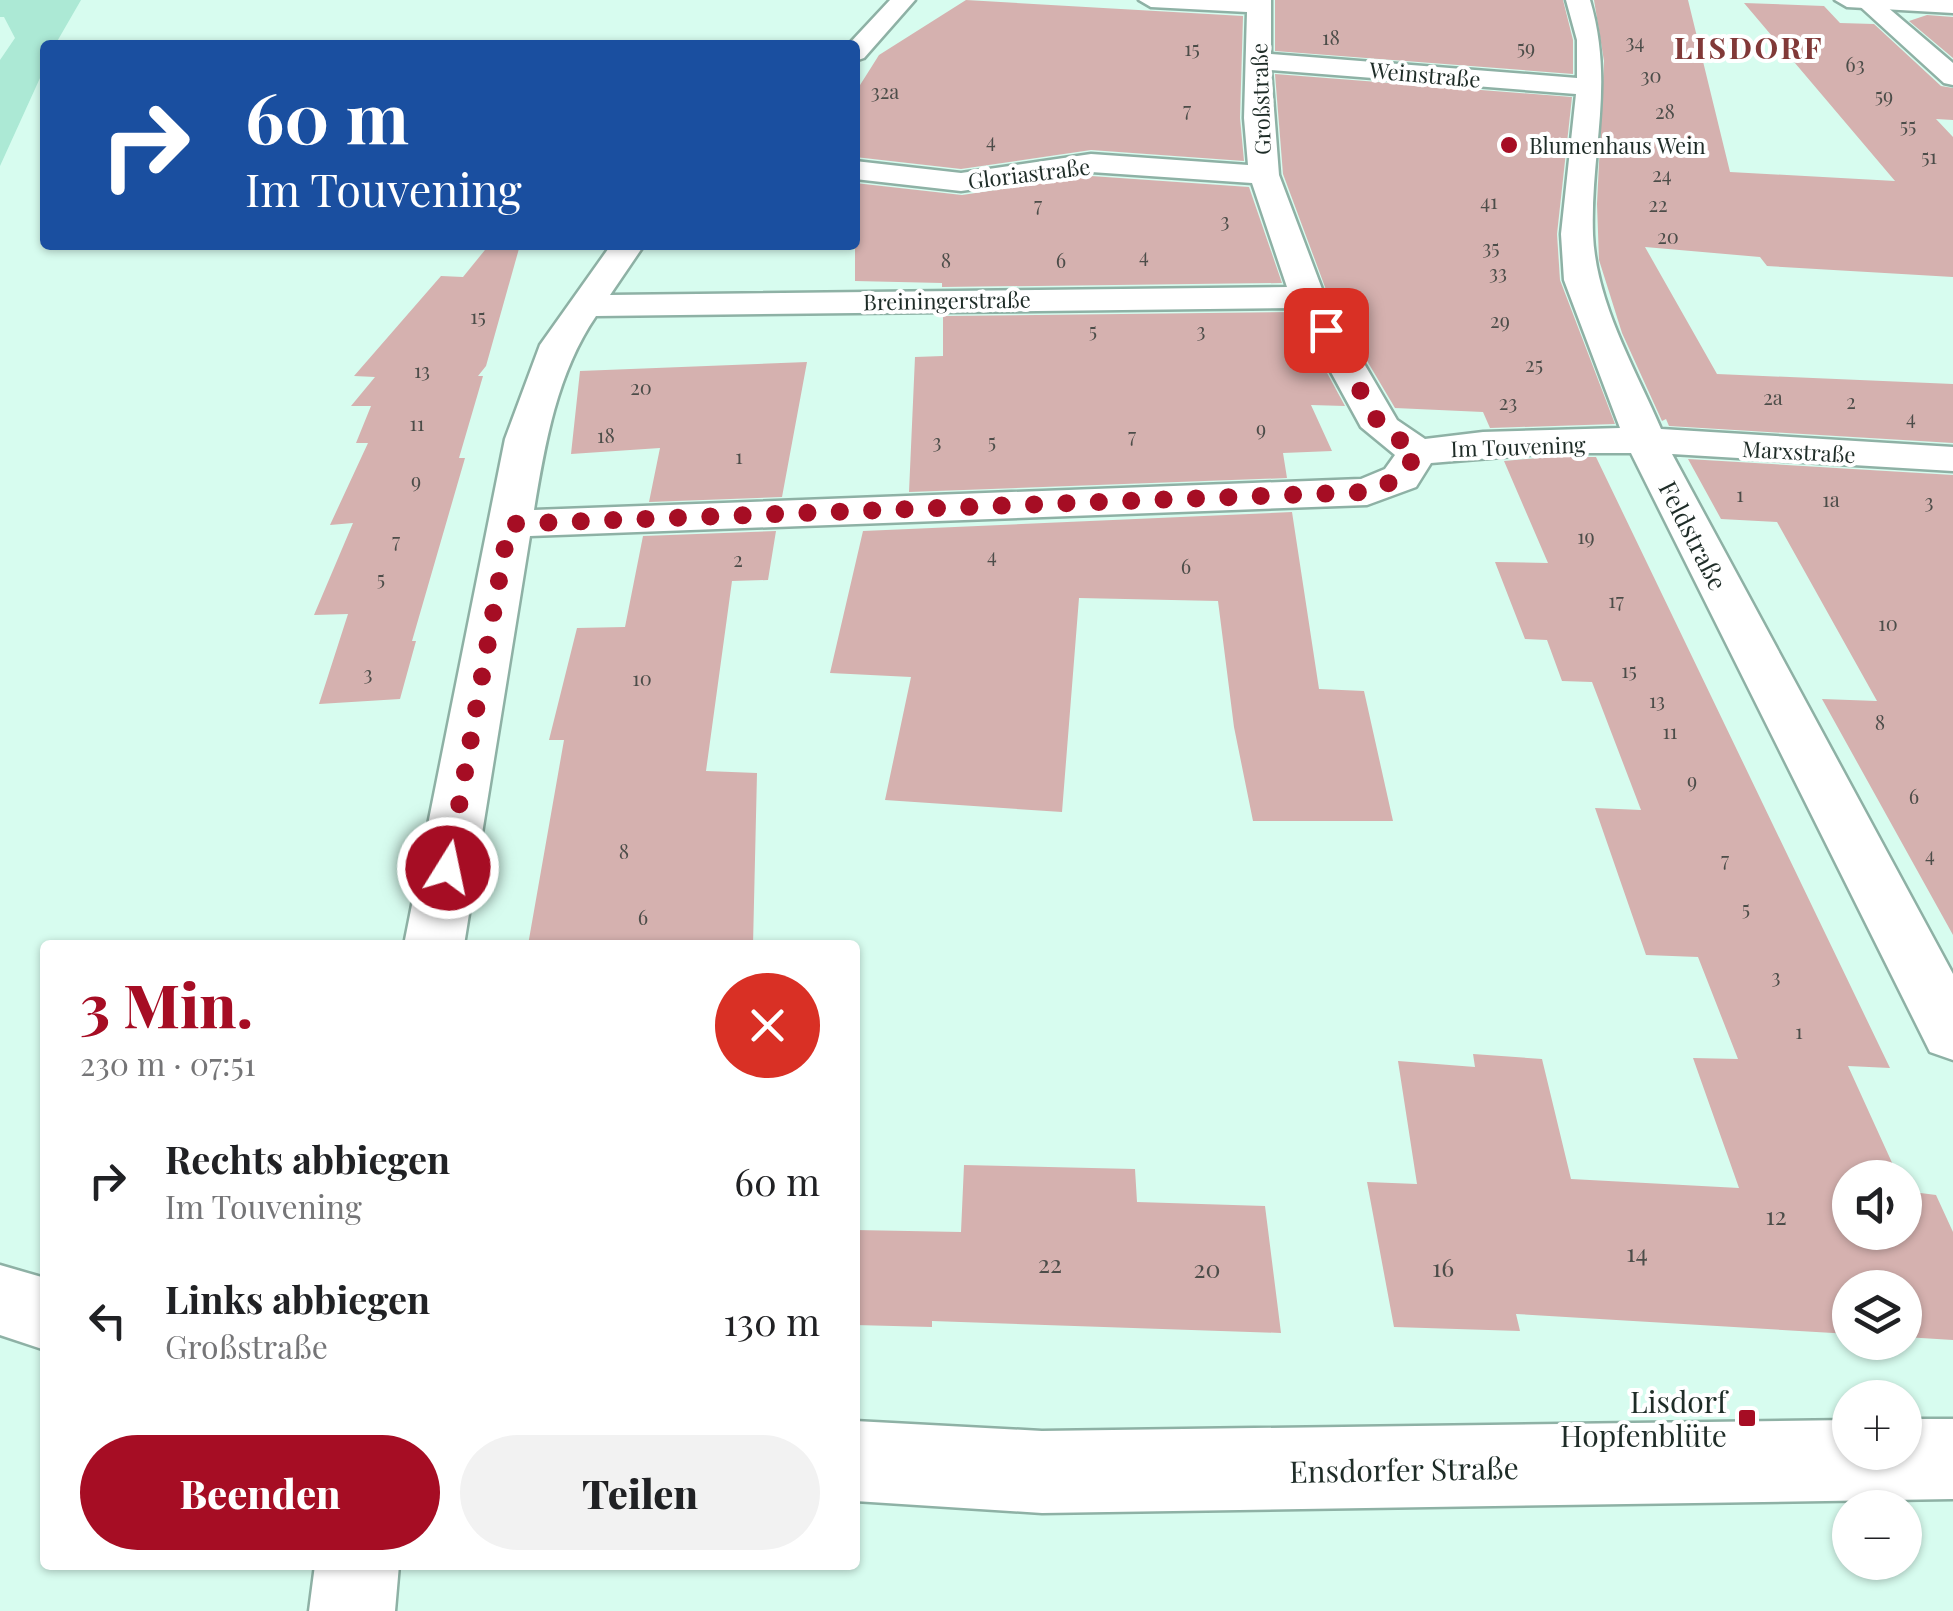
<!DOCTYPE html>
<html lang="de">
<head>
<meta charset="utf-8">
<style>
  body { margin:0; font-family:"Playfair Display",serif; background:#f2f2f2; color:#202124; height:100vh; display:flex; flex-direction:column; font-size:38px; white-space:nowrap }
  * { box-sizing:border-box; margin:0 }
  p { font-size:32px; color:#757577 }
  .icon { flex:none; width:55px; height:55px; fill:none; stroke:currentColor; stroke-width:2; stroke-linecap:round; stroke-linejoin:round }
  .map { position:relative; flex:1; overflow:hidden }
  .details { position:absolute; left:40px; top:940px; width:820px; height:630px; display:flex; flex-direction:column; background:#fff; border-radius:10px; box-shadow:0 2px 8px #0004 }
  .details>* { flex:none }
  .hud { position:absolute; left:40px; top:40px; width:820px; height:210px; border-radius:10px; box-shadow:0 2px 8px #0004; background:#1a4fa0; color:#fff; overflow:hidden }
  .buttons { position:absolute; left:1832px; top:1160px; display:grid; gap:20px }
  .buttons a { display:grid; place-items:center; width:90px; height:90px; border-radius:50%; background:#fff; box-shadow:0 2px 8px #0004; font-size:50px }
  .pin { position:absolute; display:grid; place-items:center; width:85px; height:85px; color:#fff; margin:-42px; border-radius:20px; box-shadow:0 5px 15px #0006 }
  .me { position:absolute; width:110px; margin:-55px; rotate:10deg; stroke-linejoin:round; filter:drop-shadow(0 0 8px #0008) }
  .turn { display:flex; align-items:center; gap:35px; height:210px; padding:0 40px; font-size:45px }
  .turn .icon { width:130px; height:130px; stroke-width:2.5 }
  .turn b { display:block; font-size:70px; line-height:85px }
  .round { display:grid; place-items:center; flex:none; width:105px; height:105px; border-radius:52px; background:#f2f2f2 }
  .head { display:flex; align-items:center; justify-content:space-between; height:170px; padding:0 40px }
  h1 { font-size:60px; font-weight:800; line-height:75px; color:#a60d24 }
  .cta { display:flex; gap:20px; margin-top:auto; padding:20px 40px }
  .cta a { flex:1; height:115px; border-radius:60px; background:#a60d24; color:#fff; font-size:40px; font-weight:800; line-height:115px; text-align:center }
  .cta a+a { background:#f2f2f2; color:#202124 }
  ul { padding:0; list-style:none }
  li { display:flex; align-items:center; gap:30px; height:140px; padding:0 40px }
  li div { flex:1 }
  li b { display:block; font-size:38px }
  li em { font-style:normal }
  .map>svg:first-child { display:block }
  .green { fill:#ace9d5 }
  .building { fill:#d5b1af }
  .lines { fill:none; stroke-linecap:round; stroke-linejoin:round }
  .street-casing { stroke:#8eb1a5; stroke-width:5 }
  .secondary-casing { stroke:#8eb1a5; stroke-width:5 }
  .street { fill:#fff; fill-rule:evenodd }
  .secondary { fill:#fff; fill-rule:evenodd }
  .route { stroke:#a60d24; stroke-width:18; stroke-dasharray:0 32.4 }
  .poi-dot { fill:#a60d24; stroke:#fff; stroke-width:4 }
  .labels { text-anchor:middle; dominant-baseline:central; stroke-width:8; stroke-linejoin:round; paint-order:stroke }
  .number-label { font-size:20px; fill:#4c4d49 }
  .far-street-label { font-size:22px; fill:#1e2c27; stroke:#fff }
  .far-poi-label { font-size:22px; fill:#1e2c27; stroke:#fff; text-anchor:start }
  .street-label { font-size:25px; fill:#1e2c27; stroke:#fff }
  .near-number-label { font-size:25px; fill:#4c4d49 }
  .far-district-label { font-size:30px; font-weight:bold; letter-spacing:2.5px; fill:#813938; stroke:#fff }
  .near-poi-label { font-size:30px; fill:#1e2c27; stroke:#fff; text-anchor:end }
  .near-street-label { font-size:30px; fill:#1e2c27; stroke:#fff }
</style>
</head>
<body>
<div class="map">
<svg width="1953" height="1611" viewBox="0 0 1953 1611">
  <rect width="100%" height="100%" fill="#d7fcef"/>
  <path class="green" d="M0,0h81l-26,45h-10v22l-45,99v-106l15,-22 -11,-21h-4z"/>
  <path class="building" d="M966,0l277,16 -3,102 4,43 -153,-11 -130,19 -106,-12v-64l24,-38z
    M1275,0h288l10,40v34l-298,-23z
    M1594,0h94l42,172 165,9 -151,-178 80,3 16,17 34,1 67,62 12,2v32l-17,-1 17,18v140l-186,-11 -7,-9 -115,-10 72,127 236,10v59l-284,-17 -3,-7 -4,2 -40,-88 -23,-73 -2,-56 7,-143z
    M1927,15l26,2v41l-44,-37z
    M1275,74l297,23 -15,137 3,46 55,144 -125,4 -7,-16 -88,-4 -67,-113 -45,-121z
    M1091,176l158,11 33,96 -340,4v-4l-87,-2v-98l107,12z
    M489,245h31l-34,121 -8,10h5l-24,82h6l-53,183h4l-16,58 -81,5 29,-90 -34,1 39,-92 -23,2 38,-82h-12l15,-37h-20l24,-29 -21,-1 87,-100 22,1z
    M1294,312l51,94 -34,-1 21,46 -49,2 4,25 -378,14 6,-135 28,-1v-40z
    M807,362l-25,135 -133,5 11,-54 -89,6 9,-83z
    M1550,457h46l294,611 -42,-2 51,112h-49v54h55v-41l31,4 17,37v108l-48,-3v-49h-55v46l-334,-20 4,17 -126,-4 -27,-145 50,2 -19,-123 77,6 -2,-13 69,5 29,120 168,9 -46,-130 45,1 -40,-102 -52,-2 -51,-147 46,2 -49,-128 -30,-1 -15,-41 -22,-1 -30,-77 53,1 -44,-102z
    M1688,459l265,16v460l-131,-236 55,2 -100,-179 -56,-3z
    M1292,512l27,177 45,2 29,130h-140l-19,-94 -16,-126 -139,-3 -17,214 -177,-12 26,-123 -81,-4 33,-142z
    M776,531l-8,49 -36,1 -26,190 51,2 -4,172h-225l36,-205h-15l28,-112 48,-1 18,-91z
    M964,1165l171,4 2,33 128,4 16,127 -349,-12v6l-77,-2v-95l106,2z"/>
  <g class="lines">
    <defs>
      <path id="street" d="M890,0h25l-51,58 -9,3v-16h-7z
        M1139,0h132v54l306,24v-38l-11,-40h24c25,85 0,151 3,235 3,68 42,133 68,194l292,18v24l-281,-17 281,520v86l-23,-8 -299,-599h-81l-119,10 -15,24 -49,18 -837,31 -66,409h-60l101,-506 35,-94 71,-100h33l-34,50 677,-8 -35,-104 -161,-11 -130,19 -106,-12v-18l106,12 130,-19 157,11 -4,-47 3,-106 -96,-5zM1271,70l305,24 -15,140 3,46 56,148 -137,4 -58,7 -28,-19 -72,-123 -46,-122zM1296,308l65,119 34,28 -10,14 -24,10 -827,31c11,-67 23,-137 62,-194z
        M1835,0h118v13l-106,-6z
        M315,1565h84l-4,46h-86z"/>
      <path id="secondary" d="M1853,0h26l74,63v22l-9,-2z
        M0,1265l45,13v72l-45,-15z
        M1905,1419h48v80l-911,14 -187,-12v-80l187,10 808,-11v32h55z"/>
    </defs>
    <use href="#street" class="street-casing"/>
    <use href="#secondary" class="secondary-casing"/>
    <use href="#street" class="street"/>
    <use href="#secondary" class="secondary"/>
  </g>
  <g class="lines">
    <path class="route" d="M448,868l61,-344 858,-32 34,-14 16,-26 -36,-25 -55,-97"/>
  </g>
  <g class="poi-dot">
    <circle cx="1509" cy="145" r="10"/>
    <rect x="1737" y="1408" width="20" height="20" rx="5"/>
  </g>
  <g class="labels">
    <g class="number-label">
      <text x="1331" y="36">18</text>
      <text x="1635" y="40">34</text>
      <text x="1526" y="46">59</text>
      <text x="1192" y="47">15</text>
      <text x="1855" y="63">63</text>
      <text x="1651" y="74">30</text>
      <text x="885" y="90">32a</text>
      <text x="1884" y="94">59</text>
      <text x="1187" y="108">7</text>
      <text x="1665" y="110">28</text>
      <text x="1908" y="124">55</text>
      <text x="991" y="139">4</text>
      <text x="1929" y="155">51</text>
      <text x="1662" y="173">24</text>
      <text x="1489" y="200">41</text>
      <text x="1038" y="203">7</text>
      <text x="1658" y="203">22</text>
      <text x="1225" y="219">3</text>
      <text x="1668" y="235">20</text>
      <text x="1491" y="246">35</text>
      <text x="1144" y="254">4</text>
      <text x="946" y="259">8</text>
      <text x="1061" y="259">6</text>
      <text x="1498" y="271">33</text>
      <text x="478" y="315">15</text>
      <text x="1500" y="319">29</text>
      <text x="1093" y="329">5</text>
      <text x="1201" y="329">3</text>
      <text x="1534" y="363">25</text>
      <text x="422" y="369">13</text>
      <text x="641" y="386">20</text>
      <text x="1773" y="396">2a</text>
      <text x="1851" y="400">2</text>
      <text x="1508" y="401">23</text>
      <text x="1911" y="416">4</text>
      <text x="417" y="422">11</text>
      <text x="1261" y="427">9</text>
      <text x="606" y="434">18</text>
      <text x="1132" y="434">7</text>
      <text x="937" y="440">3</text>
      <text x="992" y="440">5</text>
      <text x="739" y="455">1</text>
      <text x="416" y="479">9</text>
      <text x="1740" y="493">1</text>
      <text x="1831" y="498">1a</text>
      <text x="1929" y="500">3</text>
      <text x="1586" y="535">19</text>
      <text x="396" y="539">7</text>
      <text x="992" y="554">4</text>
      <text x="738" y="558">2</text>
      <text x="1186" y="565">6</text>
      <text x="381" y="577">5</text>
      <text x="1616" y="599">17</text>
      <text x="1888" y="622">10</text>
      <text x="1629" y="669">15</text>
      <text x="368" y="672">3</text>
      <text x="642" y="677">10</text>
      <text x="1657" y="699">13</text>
      <text x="1880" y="721">8</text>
      <text x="1670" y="730">11</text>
      <text x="1692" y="779">9</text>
      <text x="1914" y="795">6</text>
      <text x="624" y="850">8</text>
      <text x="1930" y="853">4</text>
      <text x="1725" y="858">7</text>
      <text x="1746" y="907">5</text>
      <text x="643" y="916">6</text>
      <text x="1776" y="975">3</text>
      <text x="1799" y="1030">1</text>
    </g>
    <g class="far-street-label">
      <text transform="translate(1425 74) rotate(5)">Weinstraße</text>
      <text transform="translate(1260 99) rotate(-92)">Großstraße</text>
      <text transform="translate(1029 173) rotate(-7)">Gloriastraße</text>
      <text transform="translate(947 300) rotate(-1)">Breiningerstraße</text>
      <text transform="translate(1518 446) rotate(-2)">Im Touvening</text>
      <text transform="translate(1799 451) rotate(3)">Marxstraße</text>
    </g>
    <g class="far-poi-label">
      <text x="1529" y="145">Blumenhaus Wein</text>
    </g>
    <g class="street-label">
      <text transform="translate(1694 535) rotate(63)">Feldstraße</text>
    </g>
    <g class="near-number-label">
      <text x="1776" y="1214">12</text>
      <text x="1637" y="1251">14</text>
      <text x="1050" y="1262">22</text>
      <text x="1443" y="1266">16</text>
      <text x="1207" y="1267">20</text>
    </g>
    <g class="far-district-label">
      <text x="1749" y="47">LISDORF</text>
    </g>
    <g class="near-poi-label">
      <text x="1727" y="1401">Lisdorf<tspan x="1727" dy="34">Hopfenblüte</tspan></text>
    </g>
    <g class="near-street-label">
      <text transform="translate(1404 1469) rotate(-1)">Ensdorfer Straße</text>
    </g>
  </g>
</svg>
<div class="buttons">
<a><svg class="icon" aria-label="sound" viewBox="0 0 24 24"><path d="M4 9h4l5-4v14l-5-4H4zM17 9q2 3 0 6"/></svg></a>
<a><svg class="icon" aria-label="layers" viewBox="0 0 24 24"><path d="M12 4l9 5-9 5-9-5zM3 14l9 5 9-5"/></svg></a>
<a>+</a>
<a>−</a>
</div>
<div class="pin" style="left:1326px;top:330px;background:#d93025"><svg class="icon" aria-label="arrive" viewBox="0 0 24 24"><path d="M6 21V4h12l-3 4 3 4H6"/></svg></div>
<svg class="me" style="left:448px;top:868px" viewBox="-20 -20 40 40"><circle r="17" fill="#a60d24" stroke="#fff" stroke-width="3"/><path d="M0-11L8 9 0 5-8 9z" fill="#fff"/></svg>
<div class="hud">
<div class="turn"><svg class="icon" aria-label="right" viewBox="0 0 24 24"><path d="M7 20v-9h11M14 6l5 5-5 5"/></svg><div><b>60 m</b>Im Touvening</div></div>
</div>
<section class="details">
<div class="head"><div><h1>3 Min.</h1><p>230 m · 07:51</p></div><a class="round" style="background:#d93025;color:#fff"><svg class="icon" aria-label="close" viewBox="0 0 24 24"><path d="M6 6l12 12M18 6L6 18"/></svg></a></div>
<ul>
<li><svg class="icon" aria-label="right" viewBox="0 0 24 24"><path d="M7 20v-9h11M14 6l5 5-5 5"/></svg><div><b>Rechts abbiegen</b><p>Im Touvening</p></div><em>60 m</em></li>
<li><svg class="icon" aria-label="left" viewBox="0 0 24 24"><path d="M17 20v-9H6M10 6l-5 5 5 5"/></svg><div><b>Links abbiegen</b><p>Großstraße</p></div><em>130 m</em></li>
</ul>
<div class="cta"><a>Beenden</a><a>Teilen</a></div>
</section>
</div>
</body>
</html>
